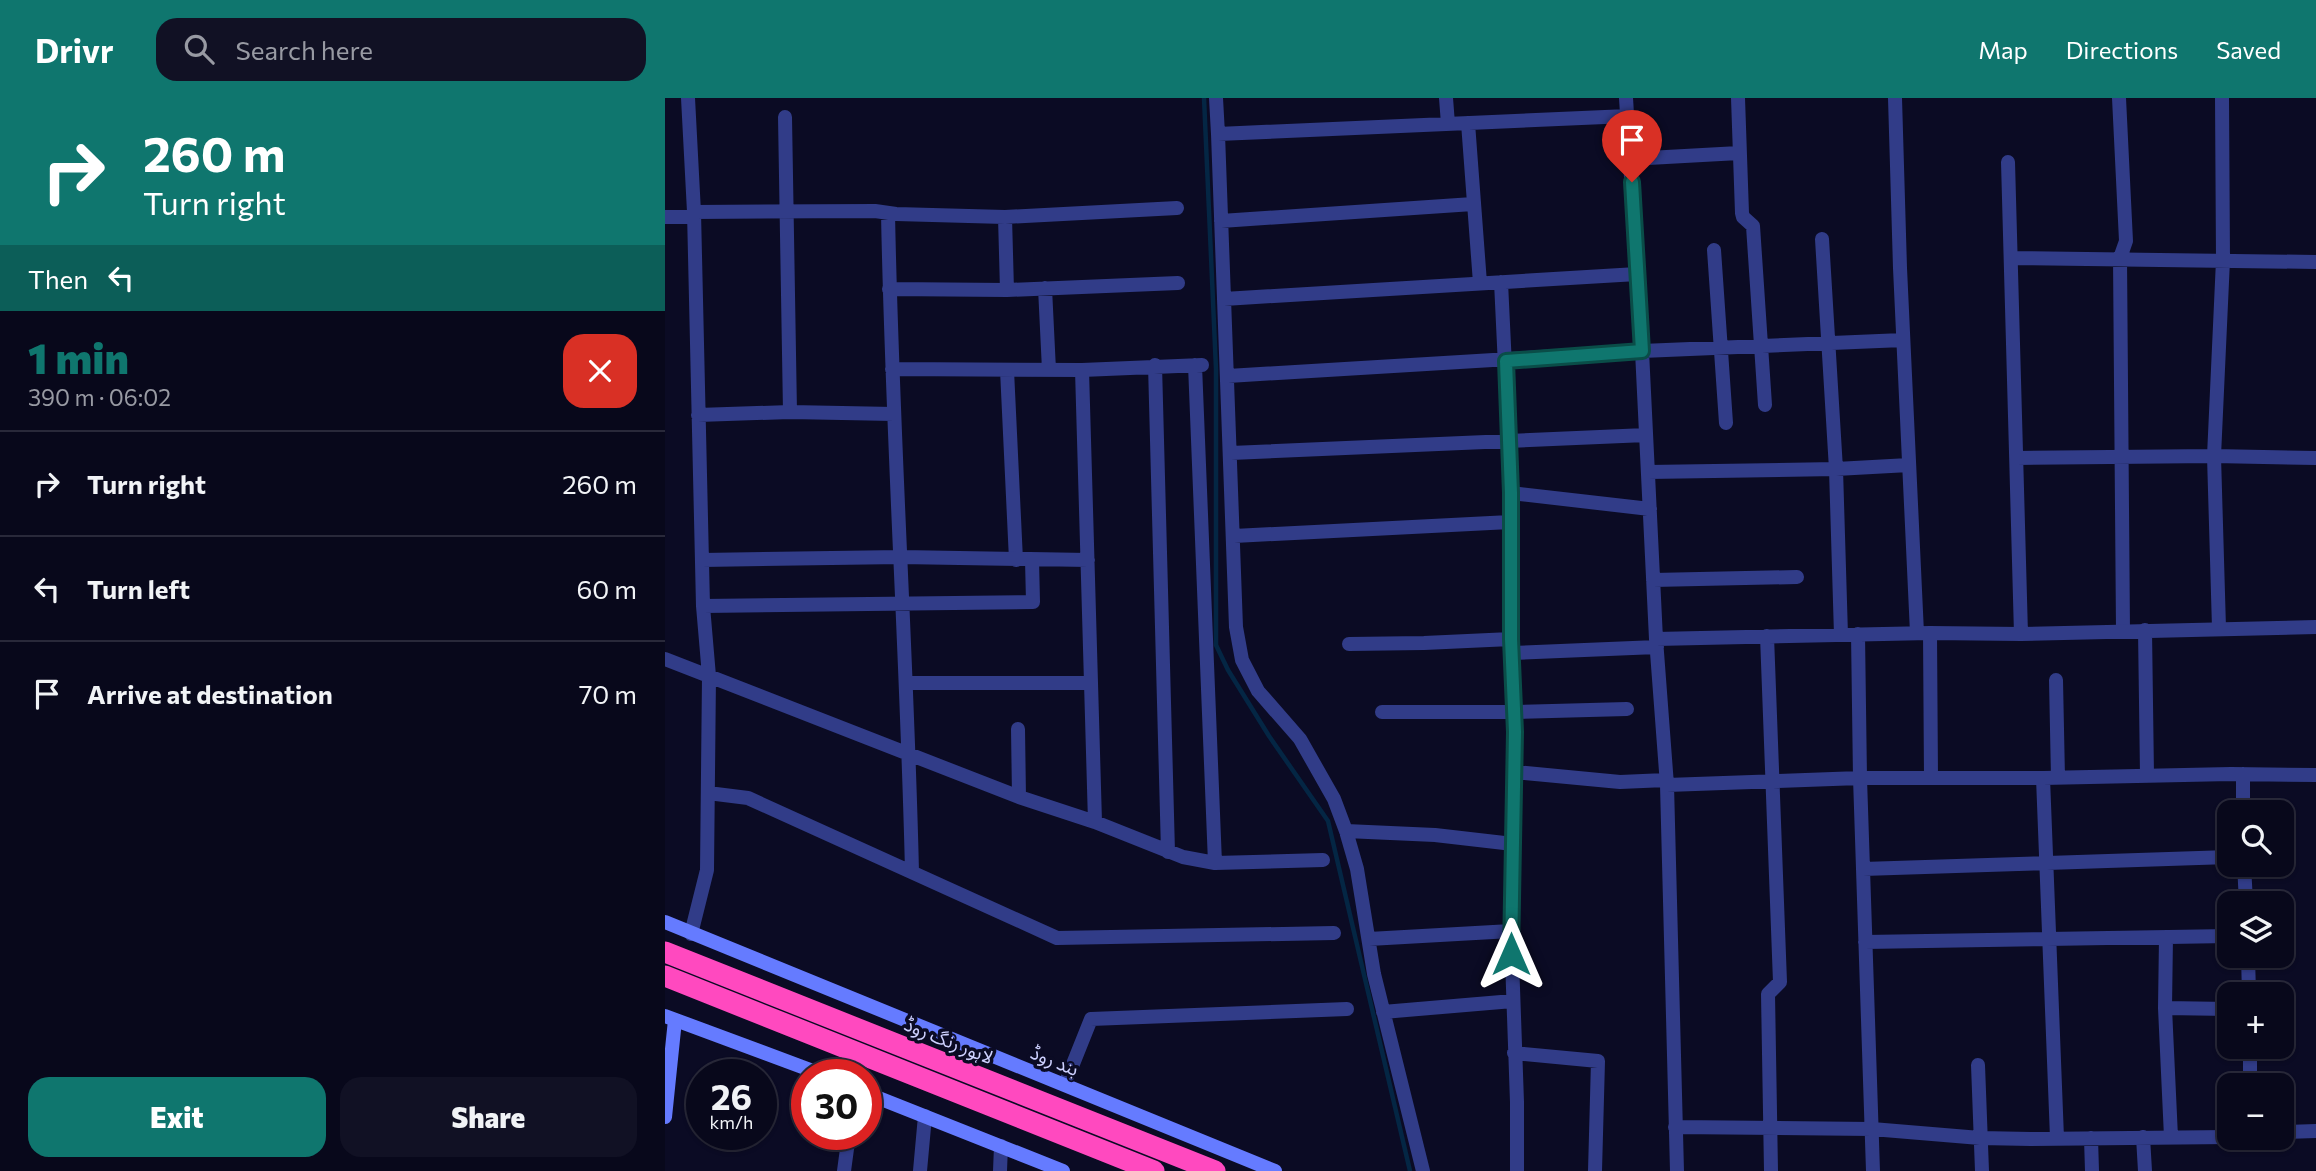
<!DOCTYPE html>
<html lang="en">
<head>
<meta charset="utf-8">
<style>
  body { margin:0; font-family:Commissioner,"Noto Sans Arabic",sans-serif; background:#111124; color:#f1f3f6; height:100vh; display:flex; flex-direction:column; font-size:26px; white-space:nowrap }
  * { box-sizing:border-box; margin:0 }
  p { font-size:23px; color:#989aa3 }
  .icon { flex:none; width:38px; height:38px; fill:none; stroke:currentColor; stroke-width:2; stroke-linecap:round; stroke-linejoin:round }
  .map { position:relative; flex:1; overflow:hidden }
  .panel { display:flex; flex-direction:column; background:#08081b; width:665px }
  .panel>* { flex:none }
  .top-card { background:#0f766e; color:#fff; overflow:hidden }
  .controls { position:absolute; left:1552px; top:702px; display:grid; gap:14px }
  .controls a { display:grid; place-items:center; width:77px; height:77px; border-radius:14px; background:#08081b; box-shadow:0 2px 5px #0004,0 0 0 2px #29293a; font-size:35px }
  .speed { position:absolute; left:21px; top:961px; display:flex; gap:14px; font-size:35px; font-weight:700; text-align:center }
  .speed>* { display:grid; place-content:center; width:91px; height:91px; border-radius:50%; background:#08081b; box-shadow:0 2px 5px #0004,0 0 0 2px #29293a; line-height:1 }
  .speed small { font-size:18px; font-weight:400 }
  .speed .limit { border:10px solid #d22; background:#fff; color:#111 }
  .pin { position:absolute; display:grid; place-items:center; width:60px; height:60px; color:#fff; margin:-72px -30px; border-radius:50% 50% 50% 0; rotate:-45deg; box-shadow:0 0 7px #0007 }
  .pin .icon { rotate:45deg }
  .me { position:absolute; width:77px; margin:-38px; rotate:0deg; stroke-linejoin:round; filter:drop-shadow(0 0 5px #0008) }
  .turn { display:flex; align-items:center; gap:24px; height:147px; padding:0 28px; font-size:32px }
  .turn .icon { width:91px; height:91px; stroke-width:2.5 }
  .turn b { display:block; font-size:49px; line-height:60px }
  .then { display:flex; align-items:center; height:66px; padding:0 28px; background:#0003; gap:14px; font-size:26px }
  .round { display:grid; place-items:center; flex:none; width:74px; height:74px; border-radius:21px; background:#111124 }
  .headline { display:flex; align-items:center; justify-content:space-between; height:119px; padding:0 28px }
  h1 { font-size:42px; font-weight:800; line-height:52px; color:#0f766e }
  .cta { display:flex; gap:14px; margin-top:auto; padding:14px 28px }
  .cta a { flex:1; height:80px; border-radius:21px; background:#0f766e; color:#fff; font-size:28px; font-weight:800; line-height:80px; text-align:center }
  .cta a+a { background:#111124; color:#f1f3f6 }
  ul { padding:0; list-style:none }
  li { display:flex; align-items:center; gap:21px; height:105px; padding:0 28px; border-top:2px solid #29293a }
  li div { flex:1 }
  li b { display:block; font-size:26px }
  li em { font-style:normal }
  header { display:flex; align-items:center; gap:42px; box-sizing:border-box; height:98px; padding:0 35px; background:#0f766e; color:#fff }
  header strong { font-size:33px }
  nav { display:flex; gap:38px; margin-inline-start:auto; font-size:24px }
  .search { width:490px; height:63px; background:#111124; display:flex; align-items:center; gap:18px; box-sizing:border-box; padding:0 24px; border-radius:21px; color:#989aa3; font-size:26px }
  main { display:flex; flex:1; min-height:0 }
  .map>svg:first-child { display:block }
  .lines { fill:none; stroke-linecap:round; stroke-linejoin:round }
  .stream { stroke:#042644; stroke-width:4.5 }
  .street { stroke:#313c88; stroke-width:14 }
  .secondary { stroke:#657bff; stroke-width:14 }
  .highway-bridge { stroke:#ff49bf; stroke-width:21 }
  .route-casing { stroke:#0a4d48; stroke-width:18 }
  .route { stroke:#0f766e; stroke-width:12 }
  .labels { text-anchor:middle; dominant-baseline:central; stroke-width:7; stroke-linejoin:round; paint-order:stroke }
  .street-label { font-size:19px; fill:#ced1ff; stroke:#0b0b24 }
</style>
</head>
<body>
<header>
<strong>Drivr</strong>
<div class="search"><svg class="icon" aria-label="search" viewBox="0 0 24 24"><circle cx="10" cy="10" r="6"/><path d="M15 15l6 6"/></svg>Search here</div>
<nav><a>Map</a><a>Directions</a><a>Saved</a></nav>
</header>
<main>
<section class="panel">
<div class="top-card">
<div class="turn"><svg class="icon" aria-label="right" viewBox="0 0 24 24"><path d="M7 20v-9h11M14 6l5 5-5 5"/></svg><div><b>260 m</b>Turn right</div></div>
<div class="then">Then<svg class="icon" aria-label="left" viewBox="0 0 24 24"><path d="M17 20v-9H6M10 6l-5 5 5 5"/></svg></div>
</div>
<div class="headline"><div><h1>1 min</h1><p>390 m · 06:02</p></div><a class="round" style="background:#d93025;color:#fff"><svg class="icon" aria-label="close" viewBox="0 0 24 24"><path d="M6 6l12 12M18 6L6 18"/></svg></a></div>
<ul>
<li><svg class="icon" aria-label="right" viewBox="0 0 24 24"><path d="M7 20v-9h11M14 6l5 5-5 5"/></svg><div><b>Turn right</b></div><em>260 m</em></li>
<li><svg class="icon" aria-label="left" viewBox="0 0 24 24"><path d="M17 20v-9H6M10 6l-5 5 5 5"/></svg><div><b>Turn left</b></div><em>60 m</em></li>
<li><svg class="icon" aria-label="arrive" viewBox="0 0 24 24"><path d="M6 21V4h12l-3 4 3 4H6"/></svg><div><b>Arrive at destination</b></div><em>70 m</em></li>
</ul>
<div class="cta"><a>Exit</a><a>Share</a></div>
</section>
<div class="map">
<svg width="1651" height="1073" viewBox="0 0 1651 1073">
  <rect width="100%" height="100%" fill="#0b0b24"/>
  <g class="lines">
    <path class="stream" d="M539,0l12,271v276l12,25 41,66 59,85 82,350"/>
    <path class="street" d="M23,0l6,114 9,394 6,70 -2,194 -16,64
      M551,0l2,36
      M781,0l2,26
      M961,0l16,253 14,288 11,146 10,386
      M1073,0l4,115 1,4 10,9 12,179
      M1230,0l5,170 17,365
      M1454,0l7,143 -6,17 3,373
      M120,19l5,295
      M803,25l12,160
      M965,61l109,-6
      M1343,64l13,472
      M29,114l181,-1 21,3 109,3 2,73 171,-7
      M223,115c4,220 19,440 24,659
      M0,119h29
      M340,119l172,-9
      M556,123l252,-17
      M1157,141l14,230 5,166
      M1049,152l12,173
      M1346,160l305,4
      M836,184l10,211v146l4,133 -4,159 6,171v69
      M380,190l4,82
      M224,191l118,1
      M559,201l413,-25
      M490,267l13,487
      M227,271l190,1 120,-5
      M342,272l9,190
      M417,272l13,452
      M563,278l414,-25 261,-11
      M33,317l92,-3 104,2
      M566,355l415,-18
      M1352,360l197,-2 102,2
      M983,374l188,-3 73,-4
      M846,395l139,16
      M569,438l276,-14
      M37,462l199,-3 187,3
      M988,482l144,-3
      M38,508l330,-4 -1,-42
      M1554,530l-5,-172 9,-196 -1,-162
      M1480,532l2,145
      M1265,535l1,145
      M1193,536l2,144 13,393
      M1102,538l13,346 -12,12 3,177
      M991,541l274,-6 91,1 295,-7
      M684,546l75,-1 87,-4
      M847,555l145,-6
      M0,561l354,138 76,25 88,35 32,6 -20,-498
      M1391,582l2,98
      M242,585h184
      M717,614h132l113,-3
      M353,631l1,68
      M850,674l105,10 46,-2
      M1578,676v38
      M1378,680l14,360
      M1002,687l193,-7h183l188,-4 85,1
      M43,695l40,5 309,140 277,-5
      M681,733l89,4 78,9
      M550,765l108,-3
      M1579,766l2,39
      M1198,771l366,-12
      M1501,839l-1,71 6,129
      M704,841l142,-8
      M1200,844l364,-6
      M1583,858l1,38
      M1500,910l64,1
      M718,914l130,-11
      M1585,948v39
      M849,955l84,8 -3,110
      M1313,967l4,106
      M400,986l26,-65 256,-10
      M1010,1029l197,2 108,9 51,1 198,-2
      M1617,1034l34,-1
      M1478,1039l2,34
      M1426,1040l1,33
      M179,1073l5,-37
      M255,1073l5,-55
      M335,1073l1,-25
      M758,1073l-49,-197 -17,-105 -11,-38 -12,-32 -34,-60 -42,-48 -16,-31 -6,-33 -18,-493 410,-18"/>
    <path class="secondary" d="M0,824l610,249
      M0,918l156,58
      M201,995l197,78
      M0,1019l10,-97"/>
    <path class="highway-bridge" d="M0,854l550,219
      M0,878l489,195"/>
  </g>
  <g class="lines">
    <defs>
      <path id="route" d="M846,856l4,-222 -4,-93v-146l-5,-132 136,-10 -10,-169"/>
    </defs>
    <use href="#route" class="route-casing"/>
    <use href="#route" class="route"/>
  </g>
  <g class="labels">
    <g class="street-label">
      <text transform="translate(284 942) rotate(22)">لاہور رنگ روڈ</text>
      <text transform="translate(390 962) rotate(22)">بند روڈ</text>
    </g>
  </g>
</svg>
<div class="controls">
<a><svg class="icon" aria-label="search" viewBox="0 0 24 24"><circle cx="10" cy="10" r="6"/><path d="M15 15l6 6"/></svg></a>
<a><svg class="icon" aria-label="layers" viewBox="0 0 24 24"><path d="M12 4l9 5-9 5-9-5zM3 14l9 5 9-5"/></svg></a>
<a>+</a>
<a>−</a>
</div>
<div class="speed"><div>26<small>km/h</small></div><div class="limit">30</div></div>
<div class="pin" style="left:967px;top:84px;background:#d93025"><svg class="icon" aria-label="arrive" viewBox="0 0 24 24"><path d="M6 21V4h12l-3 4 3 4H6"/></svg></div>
<svg class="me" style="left:846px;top:856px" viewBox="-20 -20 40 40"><path d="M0-17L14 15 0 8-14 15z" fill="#0f766e" stroke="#fff" stroke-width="4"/></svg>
</div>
</main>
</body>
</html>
